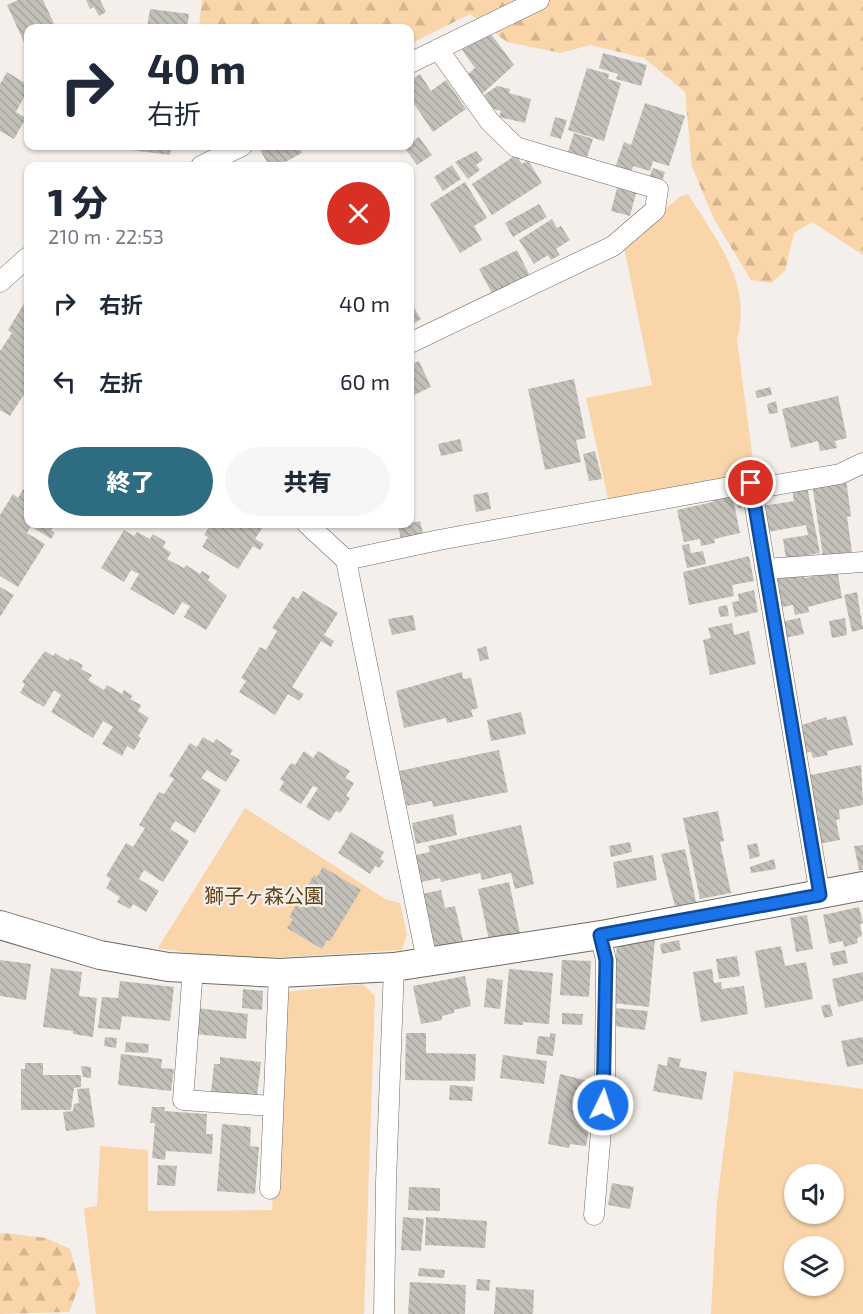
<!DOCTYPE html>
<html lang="ja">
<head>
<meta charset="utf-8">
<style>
  body { margin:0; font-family:"Exo 2","Noto Sans JP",sans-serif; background:#f6f6f7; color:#1f2937; height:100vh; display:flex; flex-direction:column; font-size:22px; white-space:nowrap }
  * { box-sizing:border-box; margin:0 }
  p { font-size:20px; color:#747a83 }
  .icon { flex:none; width:33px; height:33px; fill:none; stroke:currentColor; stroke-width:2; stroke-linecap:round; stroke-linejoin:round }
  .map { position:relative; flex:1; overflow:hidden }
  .sheet { position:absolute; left:24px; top:162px; width:390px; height:366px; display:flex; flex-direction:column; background:#fff; border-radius:12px; box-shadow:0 2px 4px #0004 }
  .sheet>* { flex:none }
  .hud { position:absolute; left:24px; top:24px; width:390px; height:126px; border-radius:12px; box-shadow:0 2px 4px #0004; background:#fff; color:#1f2937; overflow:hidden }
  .buttons { position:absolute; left:784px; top:1164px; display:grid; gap:12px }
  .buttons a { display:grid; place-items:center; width:60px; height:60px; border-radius:50%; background:#fff; box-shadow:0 2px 4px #0004; font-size:30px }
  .pin { position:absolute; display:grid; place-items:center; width:51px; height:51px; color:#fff; margin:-26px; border:3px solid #fff; border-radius:50%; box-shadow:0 2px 6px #0007 }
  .me { position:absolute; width:66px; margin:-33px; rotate:4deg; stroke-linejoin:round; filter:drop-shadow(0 0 4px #0008) }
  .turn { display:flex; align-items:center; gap:21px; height:126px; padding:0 24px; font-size:27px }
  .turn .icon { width:78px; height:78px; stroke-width:2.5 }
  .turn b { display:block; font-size:42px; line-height:51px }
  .round { display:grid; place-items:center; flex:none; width:63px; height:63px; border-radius:32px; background:#f6f6f7 }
  .head { display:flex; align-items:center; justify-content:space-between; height:102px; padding:0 24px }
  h1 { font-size:36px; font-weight:800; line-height:45px }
  .button { display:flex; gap:12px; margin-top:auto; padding:12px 24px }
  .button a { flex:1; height:69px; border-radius:36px; background:#2d6c81; color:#fff; font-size:24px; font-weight:800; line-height:69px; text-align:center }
  .button a+a { background:#f6f6f7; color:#1f2937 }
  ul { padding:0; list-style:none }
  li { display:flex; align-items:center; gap:18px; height:78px; padding:0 24px }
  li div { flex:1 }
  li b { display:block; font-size:22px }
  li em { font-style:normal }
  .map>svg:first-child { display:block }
  .green { fill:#f9d5a9; fill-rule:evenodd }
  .forest { fill:url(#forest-firs) }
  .building { fill:url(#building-back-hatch) }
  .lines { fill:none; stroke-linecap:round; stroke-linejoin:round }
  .street-casing { stroke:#6e6a65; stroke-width:21 }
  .secondary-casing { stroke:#6e6a65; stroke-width:30 }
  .street { stroke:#fff; stroke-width:20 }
  .secondary { stroke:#fff; stroke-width:28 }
  .route-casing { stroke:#114b97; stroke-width:15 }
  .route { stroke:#1a73e8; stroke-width:10 }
  .labels { text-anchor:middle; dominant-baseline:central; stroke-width:5; stroke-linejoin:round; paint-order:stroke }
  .park-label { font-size:20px; fill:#604113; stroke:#f4efea }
</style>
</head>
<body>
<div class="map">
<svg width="863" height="1314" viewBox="0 0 863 1314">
  <defs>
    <pattern id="forest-firs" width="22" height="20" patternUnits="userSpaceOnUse" patternTransform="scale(1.5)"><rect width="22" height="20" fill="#f9d5a9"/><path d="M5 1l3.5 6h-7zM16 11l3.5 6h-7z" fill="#d5b690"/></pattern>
    <pattern id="building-back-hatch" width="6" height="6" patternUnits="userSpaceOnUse" patternTransform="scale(1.5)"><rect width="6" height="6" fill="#c3bfb9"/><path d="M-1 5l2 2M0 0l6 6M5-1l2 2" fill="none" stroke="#a7a39e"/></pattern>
  </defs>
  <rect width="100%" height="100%" fill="#f4efea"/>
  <path class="green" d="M688,194c28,45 65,90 49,145l18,138 -146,26 -23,-105 66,-13 -28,-138 3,-8 54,-43z
    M245,808l140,91 15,4 7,31 -5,16 -170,10 -74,-12z
    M363,984l12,12 -11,318h-268l-12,-106 13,-2 3,-60 48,4v61l124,-1 13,-218z
    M734,1071l129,18v225h-152l6,-113zM795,1174h39v40h-39zM795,1246h39v40h-39z"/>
  <path class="forest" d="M202,0h661v255l-51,-33 -18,11 -9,38 -14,12 -20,-3 -37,-61 -22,-52 -7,-75 -41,-34 -54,-13 -29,8 -54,-11 -37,-28 -60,30v-16h-211z
    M4,1233l42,5 24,11 10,35 -11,28 -69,2v-80z"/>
  <path class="building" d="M18,0h25l13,28h-28v23l-21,-46z
    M86,0h14l6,12 -7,4 -5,-9 -4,2z
    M150,9l39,5 -2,14h-40z
    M488,30l26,35 -32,29 -15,-19 8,-7 -13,-18z
    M603,53l44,12 -6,21 -25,-7 2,-5 -19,-6z
    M587,68l22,6 -1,5 13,4 -17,58 -36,-11z
    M7,72l21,13v5l-12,22 10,6 -12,21 -14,-8v-47z
    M420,74l11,17 15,-11 20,29 -33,23 -23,-34v-17z
    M497,86l13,3 -1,4 22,6 -6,24 -26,-6 2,-6 -7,-2 -10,-14z
    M645,103l40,13 -16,50 -16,-5 -3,10 -17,-5 -2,8 -16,-6 9,-26 7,3z
    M555,117l12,3 -6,19 -11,-3z
    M574,133l19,6 -6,18 -19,-5z
    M419,137l13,18 -15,10 -13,-18z
    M131,146h40l-1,9 -39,-5z
    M258,146h40l4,7 -24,13h-9z
    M476,151l7,9 -7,5 4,5 -12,9 -13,-17z
    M516,155l6,9 6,-4 14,23 -50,32 -20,-31z
    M452,165l9,14 -18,12 -9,-14z
    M653,168l12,4 -3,10 -13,-4z
    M465,182l22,36 -13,8 8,14 -22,13 -30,-49z
    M617,188l19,5 -6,23 -19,-5z
    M539,204l8,13 -34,20 -8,-14z
    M552,219l5,9 4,-2 9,14 -14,9 4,6 -9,5 -3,-5 -14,9 -15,-24z
    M517,250l13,26 -37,19 -14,-26z
    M28,297v102l-5,-3 -13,20 -10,-6v-59l12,-18 -4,-3z
    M410,301l11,18 -11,7z
    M419,361l12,26 -21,10v-32z
    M574,379l12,59 -10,2 5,22 -36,8 -17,-81z
    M770,387l2,8 -15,3 -2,-7z
    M838,396l9,42 -12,3 2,7 -17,3 -2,-10 -27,7 -9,-39z
    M776,401l2,12 -9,1 -2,-10z
    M460,439l3,12 -22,5 -3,-12z
    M595,451l7,28 -13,2 -6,-27z
    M846,479l5,37 -4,1 5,35 -29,4 -11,-72z
    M807,486l13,67 -34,6 -3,-20 25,-4 -2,-10 -38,7 -5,-26 31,-5 -2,-12z
    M23,489l5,4v31h27l-4,6 4,3 -4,6 -20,-13 -4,7 18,11 -27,43 -18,-11v-61l13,-21 5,4z
    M743,489l4,17 -9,2 -4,-17z
    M488,492l3,17 -15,3 -3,-17z
    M732,493l8,40 -26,6 1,4 -14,3 -1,-7 -16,3 -7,-32 36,-8 -2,-5z
    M420,521l3,12 -22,6 -3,-13z
    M211,524h54l-10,15 9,5 -4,6 -7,-4 -15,23 -36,-22 6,-10 -4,-2z
    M124,530l10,6 3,-4 13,7 3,-5 13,8 -3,5 8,6 -4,6 17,9 2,-3 14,9 2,-3 8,5 -2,4 19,16 -21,34 -22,-13 6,-11 -8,-4 -8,13 -44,-26 9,-15 -8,-4 -7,12 -23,-14z
    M689,544l2,9 12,-2 3,13 -19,4 -5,-23z
    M749,556l5,25 -22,4 2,11 -45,9 -6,-33z
    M837,569l5,29 -34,9 1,5 -14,3 -2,-10 -15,3 -6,-32 30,-5 2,7 8,-1 -1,-4z
    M0,587l14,8 -14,22z
    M754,590l4,22 -23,5 -3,-15 7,-1 -1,-7z
    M303,591l35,22 -14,22 10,6 -3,6 -10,-6 -29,46 12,7 -5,7 -11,-7 -13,21 -36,-23 7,-11 -5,-3 19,-31 6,3 11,-19 -5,-3 21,-32 5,3z
    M857,592l6,37 -11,3 -8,-37z
    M727,605l2,11 -9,1 -2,-10z
    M413,615l3,15 -24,5 -4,-16z
    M800,618l4,16 -20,4 -4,-16z
    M845,618l2,17 -15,3 -3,-17z
    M732,623l2,12 15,-4 7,33 -46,11 -7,-35 8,-2 -3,-10z
    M486,646l3,13 -9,2 -3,-12z
    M45,651l8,5 2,-3 13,8 2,-3 13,7 -2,4 11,6 -4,5 16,10 3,-5 15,9 2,-4 9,6 -3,3 11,6 -3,6 11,7 -11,18 3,2 -7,12 -7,-4 -5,10 -20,-12 11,-17 -10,-6 -10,17 -42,-26 10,-17 -7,-5 -10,17 -24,-14 5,-9 -3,-2z
    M462,672l1,7 8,-1 7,30 -7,2 2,7 -26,6 -1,-5 -42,10 -8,-37z
    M521,712l5,22 -35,7 -4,-21z
    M846,716l7,29 -26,6 1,4 -15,3 -2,-6 -9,1 -6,-26 30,-10 1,3z
    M203,737l10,6 3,-4 17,11 -3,4 10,6 -14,22 -19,-12 -6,8 20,12 -26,43 -20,-12 -5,8 19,12 -26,41 -19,-12 -5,9 20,12 -13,21 -13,-8 -3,5 -13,-7 3,-5 -14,-9 5,-9 -5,-3 20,-33 7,4 12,-19 -6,-3 20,-33 5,2 10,-15 -5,-3 21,-33 7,4z
    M499,750l9,42 -75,15 -1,-6 -25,5 -8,-35z
    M304,751l9,7 5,-7 32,20 -5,7 9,5 -8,13 4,2 -10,15 -4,-2 -7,10 -23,-14 12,-19 -5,-2 -12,18 -22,-14 5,-8 -4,-3 11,-16 4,2z
    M861,765l2,40 -24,5 1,9 -4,1 4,20 -22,4 -13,-68z
    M718,811l6,30 -4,1 11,51 -31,6 -17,-81z
    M453,814l4,21 -41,9 -4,-21z
    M521,825l13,59 -19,5 -4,-16 -29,7 -2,-7 -39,9 -1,-4 -23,5 -6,-27 19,-4 -2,-6z
    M351,832l33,20 -4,7 4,2 -5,7 -4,-2 -5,8 -32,-21z
    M630,842l2,10 -21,5 -2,-11z
    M757,843l3,13 -10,3 -3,-14z
    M863,845v25h-4l-5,-24z
    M685,849l11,53 -21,4 -14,-52z
    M653,855l4,25 -40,8 -4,-26z
    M774,859l2,10 -25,4 -1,-6z
    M323,867l38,23 -31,51 -3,-1 -5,9 -35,-21 6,-9 -4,-2 25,-42 3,2z
    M509,882l11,51 -31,7 -11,-51z
    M441,890l4,18 10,-2 8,35 -30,7 -11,-54z
    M859,907l4,16 -3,1 2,12 -5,2 1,5 -14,4 -1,-6 -14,3 -6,-29z
    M807,915l6,34 -17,3 -6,-34z
    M655,939l-6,68 -36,-4 4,-60z
    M679,940l2,10 -19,4 -2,-10z
    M781,946l4,20 21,-4 7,37 -48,9 -10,-57z
    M845,950l3,13 -15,3 -3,-13z
    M737,956l3,20 -21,3 -3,-20z
    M0,960l31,4 -5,36 -26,-4z
    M562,960l29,1 -2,36 -29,-2z
    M51,968l31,4 -3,24 18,2 -4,39 -20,-3v-3l-30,-4z
    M509,969l44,4 -4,51 -26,-2v3l-19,-1z
    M712,969l2,14 7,-1 1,7 22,-3 4,28 -47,8 -8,-50z
    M863,972v29l-25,6 -6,-28z
    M465,976l6,30 -17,4v3l-12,3v4l-21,4 -8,-38z
    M487,978l16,2 -3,29 -16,-2z
    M120,981l54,6 -4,34 -48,-5 -2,14 -22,-2 4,-31 16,1z
    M243,989l20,2 -1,19 -20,-2z
    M830,1004l3,12 -9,2 -3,-12z
    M196,1008l52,6 -2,25 -52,-5z
    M615,1008l33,3 -3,19 -32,-4z
    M562,1013l21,1 -1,11 -20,-1z
    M406,1033h20v20l50,1 -1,27 -70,-1z
    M550,1033l6,1 -3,22 -17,-2 2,-18 12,1z
    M105,1037l12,1 -1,10 -12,-2z
    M863,1037v27l-16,3 -6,-26z
    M126,1042l23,2 -1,9 -23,-1z
    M121,1054l41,5 -1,9 13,1 -3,22 -53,-6z
    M503,1055l44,6 -3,23 -44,-6z
    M220,1057l41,5 -4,35 -46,-5 3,-28h6z
    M668,1057l13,2 -2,8 28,5 -5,28 -49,-9 5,-27 9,2z
    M25,1063h18v12h38v12l-7,1 -3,22h-50v-41h4z
    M81,1066l10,1v11l-8,-1z
    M560,1074l37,9 -11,63 -16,-2 -1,4 -21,-4z
    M450,1085l23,2 -1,14 -23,-1z
    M89,1088l6,39 -29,4 -3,-19 10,-1 1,-7 5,-1 -2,-14z
    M152,1107h13l-1,4 43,3 -1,20h7l-1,20 -46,-3 -1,9 -13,-2 3,-35h-5z
    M222,1124l29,3 -1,19 9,1 -4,47 -38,-3z
    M158,1165l19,1 -2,20 -18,-1z
    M612,1183l22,4 -4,22 -22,-4z
    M409,1187l31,1v23l-32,-1z
    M403,1217l21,2 -3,32 -20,-1z
    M426,1217l61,4 -2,27 -60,-3z
    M419,1268l26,2 -1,8 -26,-2z
    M477,1279l13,1 -1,11 -13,-1z
    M410,1282l56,3 -1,29h-57z
    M496,1287l38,3 -1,24h-39z"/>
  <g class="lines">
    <defs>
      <path id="street" d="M410,63l129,-63
        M201,166l41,-20
        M0,282l28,-25
        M410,343l203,-97 42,-36 3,-21 -142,-42 -26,-25 -52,-73
        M752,489l88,-15 23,-11
        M307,524l39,36 81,401
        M346,560l93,-20 312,-57 69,412
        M765,569l98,-7
        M193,968l-10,132 90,6
        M270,1189l9,-216
        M594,1215l11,-132 1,-123 -6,-25
        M384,1314l2,-132 8,-215"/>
      <path id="secondary" d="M0,925l100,30 68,12 111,6 115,-6 213,-33 256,-48"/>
    </defs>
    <use href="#street" class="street-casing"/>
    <use href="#secondary" class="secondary-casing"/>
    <use href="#street" class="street"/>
    <use href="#secondary" class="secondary"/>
  </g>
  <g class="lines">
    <defs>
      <path id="route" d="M603,1105l3,-145 -6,-25 220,-40 -69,-412"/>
    </defs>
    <use href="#route" class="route-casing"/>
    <use href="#route" class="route"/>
  </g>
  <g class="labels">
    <g class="park-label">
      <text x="264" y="895">獅子ヶ森公園</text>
    </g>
  </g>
</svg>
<div class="buttons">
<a><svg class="icon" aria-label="sound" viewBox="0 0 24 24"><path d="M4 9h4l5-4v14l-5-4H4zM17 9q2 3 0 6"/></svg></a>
<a><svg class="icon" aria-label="layers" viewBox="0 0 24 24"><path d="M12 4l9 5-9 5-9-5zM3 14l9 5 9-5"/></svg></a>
</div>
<div class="pin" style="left:751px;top:483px;background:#d93025"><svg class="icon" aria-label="arrive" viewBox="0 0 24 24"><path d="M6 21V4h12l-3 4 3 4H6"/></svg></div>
<svg class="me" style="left:603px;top:1105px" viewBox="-20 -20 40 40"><circle r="17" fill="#1a73e8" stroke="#fff" stroke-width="3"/><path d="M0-11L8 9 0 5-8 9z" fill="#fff"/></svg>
<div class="hud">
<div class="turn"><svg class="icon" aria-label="right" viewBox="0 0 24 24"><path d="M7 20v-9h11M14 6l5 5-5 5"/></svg><div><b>40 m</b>右折</div></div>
</div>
<section class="sheet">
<div class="head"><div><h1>1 分</h1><p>210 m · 22:53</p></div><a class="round" style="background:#d93025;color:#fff"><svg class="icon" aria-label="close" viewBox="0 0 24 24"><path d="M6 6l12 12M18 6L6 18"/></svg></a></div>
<ul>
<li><svg class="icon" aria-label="right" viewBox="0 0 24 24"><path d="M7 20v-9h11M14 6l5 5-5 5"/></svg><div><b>右折</b></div><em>40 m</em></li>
<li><svg class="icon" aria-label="left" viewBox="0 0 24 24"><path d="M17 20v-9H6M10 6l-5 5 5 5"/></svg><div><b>左折</b></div><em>60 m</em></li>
</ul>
<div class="button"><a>終了</a><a>共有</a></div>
</section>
</div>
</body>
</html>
